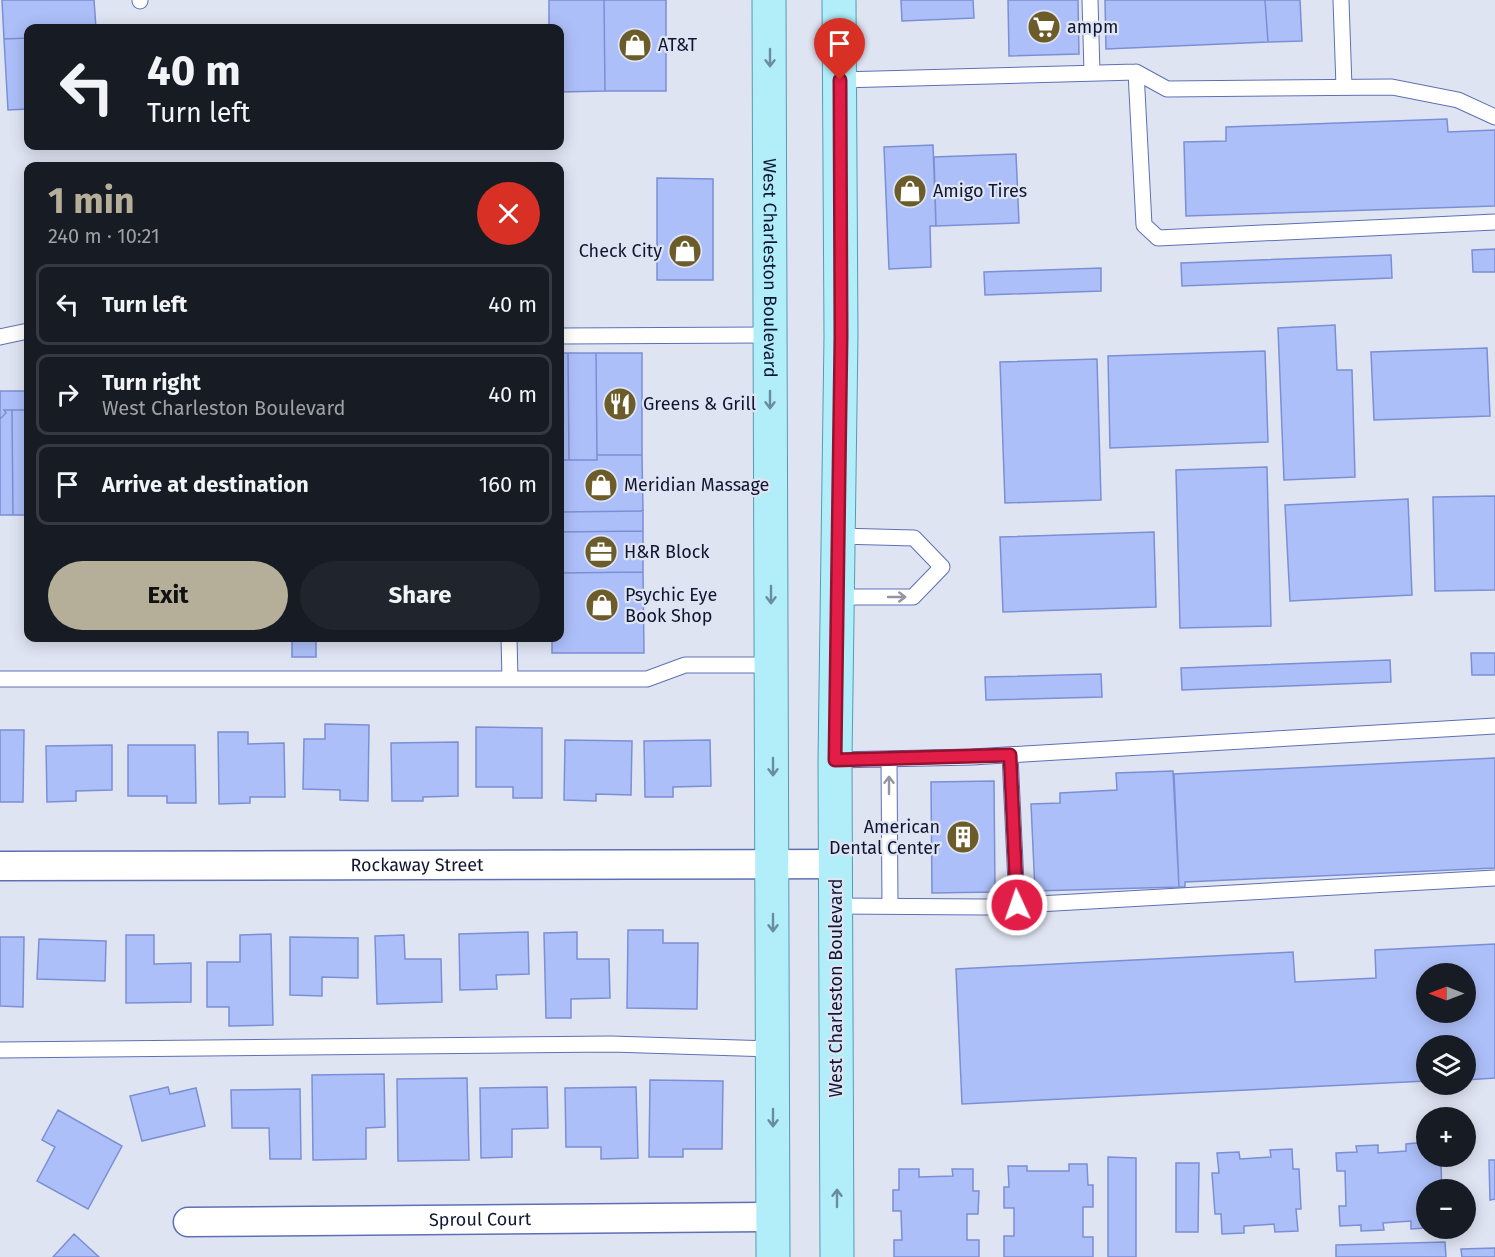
<!DOCTYPE html>
<html lang="en">
<head>
<meta charset="utf-8">
<style>
  body { margin:0; font-family:"Fira Sans",sans-serif; background:#20242c; color:#f1f3f6; height:100vh; display:flex; flex-direction:column; font-size:22px; white-space:nowrap }
  * { box-sizing:border-box; margin:0 }
  p { font-size:20px; color:#9ea1a6 }
  .icon { flex:none; width:33px; height:33px; fill:none; stroke:currentColor; stroke-width:2; stroke-linecap:round; stroke-linejoin:round }
  .map { position:relative; flex:1; overflow:hidden }
  .drawer { position:absolute; left:24px; top:162px; width:540px; height:480px; display:flex; flex-direction:column; background:#171b24; border-radius:12px; box-shadow:0 3px 15px #0003 }
  .drawer>* { flex:none }
  .guide { position:absolute; left:24px; top:24px; width:540px; height:126px; border-radius:12px; box-shadow:0 3px 15px #0003; background:#171b24; color:#f1f3f6; overflow:hidden }
  .needle { width:39px; rotate:270deg }
  .fabs { position:absolute; left:1416px; top:963px; display:grid; gap:12px }
  .fabs a { display:grid; place-items:center; width:60px; height:60px; border-radius:50%; background:#171b24; box-shadow:0 3px 15px #0003; font-size:30px }
  .pin { position:absolute; display:grid; place-items:center; width:51px; height:51px; color:#fff; margin:-62px -26px; border-radius:50% 50% 50% 0; rotate:-45deg; box-shadow:0 0 6px #0007 }
  .pin .icon { rotate:45deg }
  .me { position:absolute; width:66px; margin:-33px; rotate:357deg; stroke-linejoin:round; filter:drop-shadow(0 0 4px #0008) }
  .turn { display:flex; align-items:center; gap:21px; height:126px; padding:0 24px; font-size:27px }
  .turn .icon { width:78px; height:78px; stroke-width:2.5 }
  .turn b { display:block; font-size:42px; line-height:51px }
  .round { display:grid; place-items:center; flex:none; width:63px; height:63px; border-radius:32px; background:#20242c }
  .summary { display:flex; align-items:center; justify-content:space-between; height:102px; padding:0 24px }
  h1 { font-size:36px; font-weight:700; line-height:45px; color:#b5af9a }
  .cta { display:flex; gap:12px; margin-top:auto; padding:12px 24px }
  .cta a { flex:1; height:69px; border-radius:36px; background:#b5af9a; color:#111; font-size:24px; font-weight:700; line-height:69px; text-align:center }
  .cta a+a { background:#20242c; color:#f1f3f6 }
  ul { padding:0; list-style:none }
  li { display:flex; align-items:center; gap:18px; height:81px; margin:0 12px 9px; padding:0 12px; border:3px solid #363941; border-radius:12px }
  li div { flex:1 }
  li b { display:block; font-size:22px }
  li em { font-style:normal }
  .map>svg:first-child { display:block }
  .building { fill:#adbff9; stroke:#7b8fd5; stroke-width:1.5; fill-rule:evenodd }
  .lines { fill:none; stroke-linecap:round; stroke-linejoin:round }
  .service-casing { stroke:#5e70b3; stroke-width:17 }
  .minor-casing { stroke:#5e70b3; stroke-width:31 }
  .primary-casing { stroke:#579bb0; stroke-width:35 }
  .service { stroke:#fff; stroke-width:15 }
  .minor { stroke:#fff; stroke-width:28 }
  .primary { stroke:#b1eef9; stroke-width:33 }
  .oneway { stroke:#698d9f }
  .oneway2 { stroke:#9396a2 }
  .route-casing { stroke:#92132f; stroke-width:15 }
  .route { stroke:#e11d48; stroke-width:10 }
  .labels { text-anchor:middle; dominant-baseline:central; stroke-width:4.5; stroke-linejoin:round; paint-order:stroke }
  .poi-label { font-size:18px; fill:#101631; stroke:#dfe4f3; text-anchor:start }
  .street-label { font-size:18px; fill:#101631; stroke:#dfe4f3 }
</style>
</head>
<body>
<div class="map">
<svg width="1495" height="1257" viewBox="0 0 1495 1257">
  <rect width="100%" height="100%" fill="#dfe4f3"/>
  <path class="building" d="M2,0h92l2,28h-68v10l-24,1z
    M549,0h55l1,91 -45,1v-64h-11z
    M604,0h62v91h-61z
    M901,0h72l1,18 -72,3z
    M1008,0h70l1,54 -70,2z
    M1105,0h160l3,42 -162,7z
    M1265,0h35l2,41 -34,1z
    M28,38v71l-20,1 -4,-71z
    M1447,119l1,13 47,-2v76l-309,10 -2,-74 42,-1v-14z
    M933,145l3,81h-6l1,41 -42,2 -5,-122z
    M1016,154l3,69 -83,3 -2,-69z
    M657,178l56,1v101h-56z
    M1495,249v23h-22l-1,-22z
    M1391,255l1,23 -210,8 -1,-23z
    M1101,268v23l-116,4 -1,-23z
    M1335,325l2,45h15l3,107 -71,3 -6,-152z
    M1487,348l3,68 -116,4 -3,-68z
    M1265,351l3,91 -158,6 -2,-92z
    M560,353h8l1,107h-9z
    M568,353h28l1,107h-28z
    M596,353h46v102h-45z
    M1097,359l4,141 -96,3 -5,-141z
    M0,391h28v19h-24l2,3 -6,6z
    M4,410h8l1,105h-13v-96l6,-6z
    M12,410h16v105h-15z
    M597,455h45l1,56 -83,1v-52h37z
    M1267,467l4,159 -91,2 -4,-158z
    M1495,496v94l-60,1 -2,-94z
    M1408,499l4,96 -122,6 -5,-96z
    M643,511v20l-83,1v-20z
    M643,531v41l-83,1v-41z
    M1154,532l2,75 -153,5 -3,-75z
    M643,572l1,81h-92v-15h8v-65z
    M292,638h24v19h-24z
    M1471,653h24v22h-23z
    M1390,660l1,22 -209,8 -1,-22z
    M1101,674l1,23 -116,3 -1,-23z
    M325,724l44,1 -1,76 -28,-1v-10l-37,-1 1,-50h21z
    M476,727l66,1v70h-29v-11h-37z
    M0,730h24l-1,72h-23z
    M218,732h30v12l36,-1 1,54h-35v6l-31,1z
    M565,740l67,1 -1,54 -35,-1v7l-32,-1z
    M710,740l1,46 -38,1v10h-28l-1,-56z
    M458,742v54l-35,1v4h-31l-1,-58z
    M112,745v45l-36,1v10l-29,1 -1,-56z
    M128,745h67l1,58h-29v-7h-39z
    M1495,758v110l-310,14v5h-6l-5,-113z
    M1173,771l6,116 -144,4 -4,-87 29,-1v-10l57,-3 -1,-17z
    M994,781l1,111 -63,1 -1,-111z
    M628,930h35v13h35l-1,66 -70,-1z
    M528,932l1,42 -33,1 1,14 -37,1 -1,-56z
    M577,932v27h32l1,39 -39,1v19h-25l-2,-85z
    M271,934l2,91 -44,1v-19h-22v-45h33v-27z
    M126,935h28v29l37,-1v39l-65,1z
    M404,935l1,24h36l1,43 -65,2 -2,-68z
    M0,937h24l-1,70 -23,-1z
    M290,937l68,1v40l-36,-1v19l-32,-1z
    M39,939l67,2 -1,40 -68,-2z
    M1495,944v134l-29,2v-34h-40v35l-464,23 -6,-135 337,-17 2,30 81,-4 -1,-28zM1426,974h40v38h-40z
    M384,1074l1,53 -19,1v31l-53,1 -1,-85z
    M467,1078l2,82 -71,1 -1,-82z
    M650,1080l73,1 -1,68h-39v8h-34z
    M168,1087l2,7 26,-6 9,38 -63,15 -12,-45z
    M547,1087l1,41 -36,1v28l-31,1 -1,-70z
    M636,1087l2,71 -37,1v-12h-35l-1,-59z
    M300,1089l1,70h-31l-1,-31h-37l-1,-38z
    M58,1110l64,36 -34,63 -51,-28 18,-34 -13,-7z
    M1426,1142v14h22v9h-7l1,25h-16v38l-15,1v-8l-28,2 1,7 -23,1v-6l-21,1 -1,-20h7l-1,-35h-8l-1,-18 21,-1 -1,-6 22,-1v8l28,-2v-7z
    M1292,1149l1,20h6l2,40h-5l2,22 -23,1 -1,-8 -30,2v7l-22,1 -1,-20h-6l-3,-41h7l-2,-20 22,-1 1,7 31,-2 -1,-7z
    M1108,1157l28,1v99h-28z
    M1489,1160h6v39l-5,1z
    M1176,1163h23l-1,69h-22z
    M1069,1164h18l1,21h5v22h-10v30h10v20h-89v-21h10v-28h-10v-21h5l-1,-21h19v5h42z
    M899,1169h20v8l34,-1 -1,-7h21v22h6l-1,23h-11v26h12v17h-85v-17h8l-1,-29h-8v-21h6z
    M74,1234l25,23h-46z
    M1445,1242l1,15h-110v-12z
    M1495,1248v9h-33l-1,-8z"/>
  <g class="lines">
    <defs>
      <path id="service" d="M140,0v1
        M1090,0l2,73
        M1341,0l3,87
        M1136,72l8,153 14,13 337,-16
        M840,80l296,-8 31,17 225,-2 66,13 37,17
        M560,336l210,-1
        M0,337l28,-6
        M839,597h74l29,-30 -28,-29 -75,-2
        M509,638l1,41
        M0,679h647l38,-14h87
        M1010,755l7,150
        M835,760l137,-3 523,-31
        M889,760l1,146
        M835,906l151,1 509,-29
        M0,1050l611,-6 162,5"/>
      <g id="minor">
        <path id="s1" d="M0,866l835,-2"/>
        <path id="s2" d="M188,1222l585,-5"/>
      </g>
      <g id="primary">
        <path id="s3" d="M769,0l4,1257"/>
        <path d="M837,1257l-2,-497 6,-424 -2,-336"/>
      </g>
    </defs>
    <use href="#service" class="service-casing"/>
    <use href="#minor" class="minor-casing"/>
    <use href="#primary" class="primary-casing"/>
    <use href="#service" class="service"/>
    <use href="#minor" class="minor"/>
    <use href="#primary" class="primary"/>
  </g>
  <defs><path id="oneway-shaft" d="M-6 0H5M1.5-3L5.5 0L1.5 3" fill="none" stroke-width="1.6" stroke-linecap="round" stroke-linejoin="round" transform="scale(1.5)"/></defs>
  <g class="oneway">
    <use href="#oneway-shaft" transform="translate(770 58) rotate(90)"/>
    <use href="#oneway-shaft" transform="translate(770 400) rotate(90)"/>
    <use href="#oneway-shaft" transform="translate(771 595) rotate(90)"/>
    <use href="#oneway-shaft" transform="translate(773 767) rotate(90)"/>
    <use href="#oneway-shaft" transform="translate(773 923) rotate(90)"/>
    <use href="#oneway-shaft" transform="translate(773 1118) rotate(90)"/>
    <use href="#oneway-shaft" transform="translate(837 1198) rotate(-90)"/>
  </g>
  <g class="oneway2">
    <use href="#oneway-shaft" transform="translate(897 597)"/>
    <use href="#oneway-shaft" transform="translate(889 785) rotate(-90)"/>
  </g>
  <g class="lines">
    <defs>
      <path id="route" d="M840,80l1,256 -6,424 175,-5 7,150"/>
    </defs>
    <use href="#route" class="route-casing"/>
    <use href="#route" class="route"/>
  </g>
  <defs>
    <symbol id="supermarket-disc" viewBox="-11 -11 22 22"><circle r="9.5" fill="#6c5c29" stroke="#dfe4f3"/><path d="M-6-5.5h2.5l.6 2H6L4.5 2H-2.5L-4.4-4H-6ZM-1.5 3.2a1.3 1.3 0 1 0 .1 0ZM3 3.2a1.3 1.3 0 1 0 .1 0Z" fill="#fff"/></symbol>
    <symbol id="shop-disc" viewBox="-11 -11 22 22"><circle r="9.5" fill="#6c5c29" stroke="#dfe4f3"/><path d="M-5-2.5h2.3a2.7 3.5 0 0 1 5.4 0H5L5.5 6h-11ZM-1.5-2.5h3a1.5 2.3 0 0 0-3 0Z" fill="#fff"/></symbol>
    <symbol id="restaurant-disc" viewBox="-11 -11 22 22"><circle r="9.5" fill="#6c5c29" stroke="#dfe4f3"/><path d="M-5-6h1v4h1v-4h1v4h1v-4h1v5L-1.5 .5V6h-2V.5L-5-1ZM5-6V6H3V1.5H1.5Q1.5-4 5-6Z" fill="#fff"/></symbol>
    <symbol id="office-disc" viewBox="-11 -11 22 22"><circle r="9.5" fill="#6c5c29" stroke="#dfe4f3"/><path d="M-6-3h4V-5.5h4V-3h4V5H-6ZM-1-4.5V-3h2v-1.5ZM-6 0V1H6V0Z" fill="#fff"/></symbol>
    <symbol id="building-disc" viewBox="-11 -11 22 22"><circle r="9.5" fill="#6c5c29" stroke="#dfe4f3"/><path d="M-4-6H4V6H1V3H-1V6H-4ZM-2.5-4.3h1.7v1.8h-1.7ZM.8-4.3h1.7v1.8H.8ZM-2.5-1h1.7V.8h-1.7ZM.8-1h1.7V.8H.8Z" fill="#fff"/></symbol>
  </defs>
  <g fill-rule="evenodd">
    <use href="#supermarket-disc" x="1025" y="8" width="38" height="38"/>
    <use href="#shop-disc" x="616" y="26" width="38" height="38"/>
    <use href="#shop-disc" x="891" y="172" width="38" height="38"/>
    <use href="#shop-disc" x="666" y="232" width="38" height="38"/>
    <use href="#restaurant-disc" x="601" y="385" width="38" height="38"/>
    <use href="#shop-disc" x="582" y="466" width="38" height="38"/>
    <use href="#office-disc" x="582" y="533" width="38" height="38"/>
    <use href="#shop-disc" x="583" y="586" width="38" height="38"/>
    <use href="#building-disc" x="944" y="818" width="38" height="38"/>
  </g>
  <g class="labels">
    <g class="poi-label">
      <text x="1067" y="27">ampm</text>
      <text x="658" y="45">AT&amp;T</text>
      <text x="933" y="191">Amigo Tires</text>
      <text x="662" y="251" text-anchor="end">Check City</text>
      <text x="643" y="404">Greens &amp; Grill</text>
      <text x="624" y="485">Meridian Massage</text>
      <text x="624" y="552">H&amp;R Block</text>
      <text x="625" y="595">Psychic Eye<tspan x="625" dy="21">Book Shop</tspan></text>
      <text x="940" y="827" text-anchor="end">American<tspan x="940" dy="21">Dental Center</tspan></text>
    </g>
    <g class="street-label">
      <text stroke="none"><textPath href="#s3" startOffset="268">West Charleston Boulevard</textPath></text>
      <text stroke="none"><textPath href="#s1" startOffset="417">Rockaway Street</textPath></text>
      <text transform="translate(836 988) rotate(-90)">West Charleston Boulevard</text>
      <text stroke="none"><textPath href="#s2" startOffset="292">Sproul Court</textPath></text>
    </g>
  </g>
</svg>
<div class="fabs">
<a><svg class="needle" viewBox="-14 -14 28 28"><path d="M0-13l5 13h-10z" fill="#e53935"/><path d="M0 13l5-13h-10z" fill="#9ea1a6"/></svg></a>
<a><svg class="icon" aria-label="layers" viewBox="0 0 24 24"><path d="M12 4l9 5-9 5-9-5zM3 14l9 5 9-5"/></svg></a>
<a>+</a>
<a>−</a>
</div>
<div class="pin" style="left:840px;top:80px;background:#d93025"><svg class="icon" aria-label="arrive" viewBox="0 0 24 24"><path d="M6 21V4h12l-3 4 3 4H6"/></svg></div>
<svg class="me" style="left:1017px;top:905px" viewBox="-20 -20 40 40"><circle r="17" fill="#e11d48" stroke="#fff" stroke-width="3"/><path d="M0-11L8 9 0 5-8 9z" fill="#fff"/></svg>
<div class="guide">
<div class="turn"><svg class="icon" aria-label="left" viewBox="0 0 24 24"><path d="M17 20v-9H6M10 6l-5 5 5 5"/></svg><div><b>40 m</b>Turn left</div></div>
</div>
<section class="drawer">
<div class="summary"><div><h1>1 min</h1><p>240 m · 10:21</p></div><a class="round" style="background:#d93025;color:#fff"><svg class="icon" aria-label="close" viewBox="0 0 24 24"><path d="M6 6l12 12M18 6L6 18"/></svg></a></div>
<ul>
<li><svg class="icon" aria-label="left" viewBox="0 0 24 24"><path d="M17 20v-9H6M10 6l-5 5 5 5"/></svg><div><b>Turn left</b></div><em>40 m</em></li>
<li><svg class="icon" aria-label="right" viewBox="0 0 24 24"><path d="M7 20v-9h11M14 6l5 5-5 5"/></svg><div><b>Turn right</b><p>West Charleston Boulevard</p></div><em>40 m</em></li>
<li><svg class="icon" aria-label="arrive" viewBox="0 0 24 24"><path d="M6 21V4h12l-3 4 3 4H6"/></svg><div><b>Arrive at destination</b></div><em>160 m</em></li>
</ul>
<div class="cta"><a>Exit</a><a>Share</a></div>
</section>
</div>
</body>
</html>
